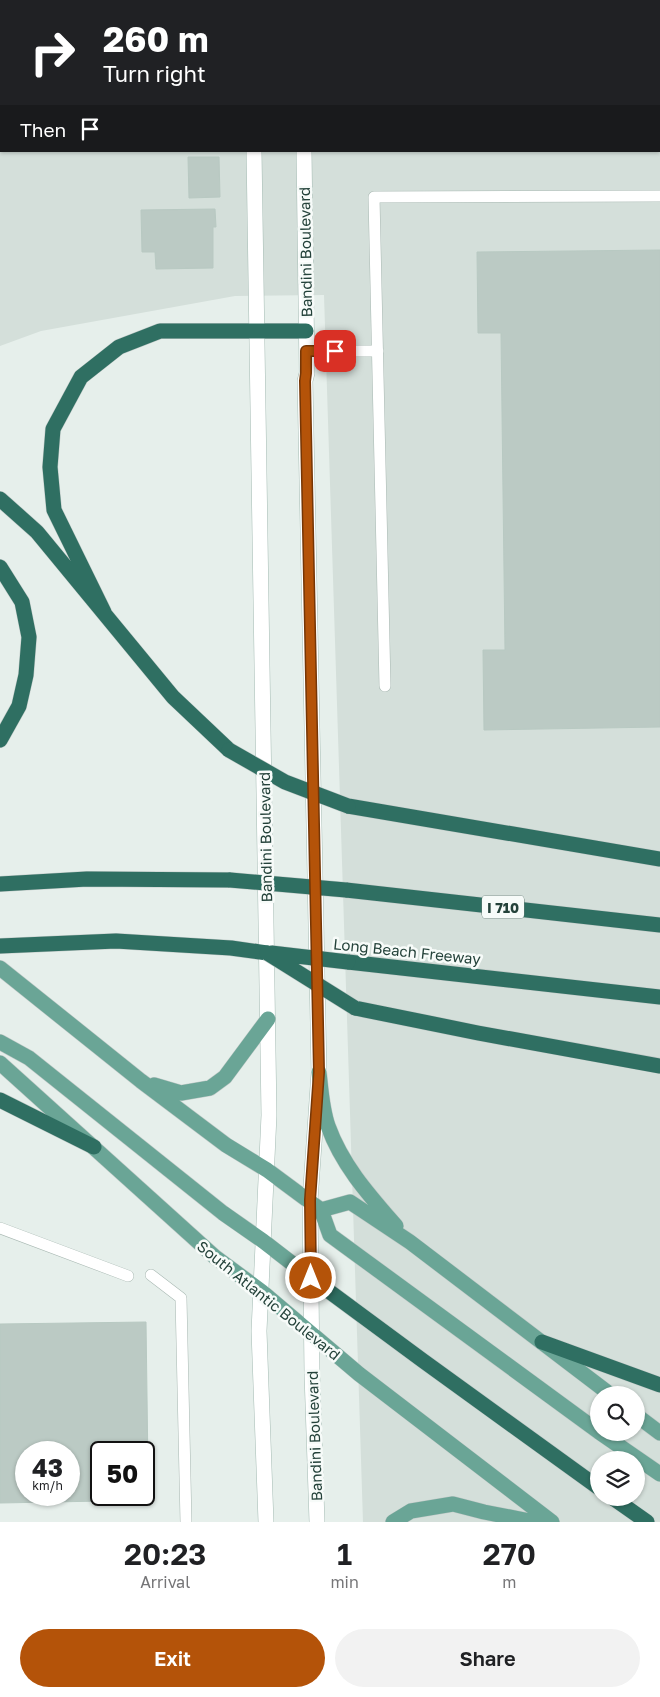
<!DOCTYPE html>
<html lang="en">
<head>
<meta charset="utf-8">
<style>
  body { margin:0; font-family:"Golos Text",sans-serif; background:#f2f2f2; color:#202124; height:100vh; display:flex; flex-direction:column; font-size:19px; white-space:nowrap }
  * { box-sizing:border-box; margin:0 }
  p { font-size:16px; color:#757577 }
  .icon { flex:none; width:28px; height:28px; fill:none; stroke:currentColor; stroke-width:2; stroke-linecap:round; stroke-linejoin:round }
  .map { position:relative; height:1522px; overflow:hidden }
  .details { display:flex; flex-direction:column; background:#fff; flex:1 }
  .details>* { flex:none }
  .guide { position:absolute; left:0px; top:0px; width:660px; height:152px; box-shadow:0 1px 4px #0004; background:#202124; color:#fff; overflow:hidden }
  .buttons { position:absolute; left:590px; top:1386px; display:grid; gap:10px }
  .buttons a { display:grid; place-items:center; width:55px; height:55px; border-radius:50%; background:#fff; box-shadow:0 1px 4px #0004; font-size:25px }
  .speed { position:absolute; left:15px; top:1441px; display:flex; gap:10px; font-size:25px; font-weight:700; text-align:center }
  .speed>* { display:grid; place-content:center; width:65px; height:65px; border-radius:50%; background:#fff; box-shadow:0 1px 4px #0004; line-height:1 }
  .speed small { font-size:12px; font-weight:400 }
  .speed .limit { border:2px solid #111; border-radius:8px; background:#fff; color:#111 }
  .pin { position:absolute; display:grid; place-items:center; width:42px; height:42px; color:#fff; margin:-21px; border-radius:10px; box-shadow:0 2px 8px #0006 }
  .me { position:absolute; width:55px; margin:-28px; rotate:0deg; stroke-linejoin:round; filter:drop-shadow(0 0 4px #0008) }
  .turn { display:flex; align-items:center; gap:18px; height:105px; padding:0 20px; font-size:22px }
  .turn .icon { width:65px; height:65px; stroke-width:2.5 }
  .turn b { display:block; font-size:35px; line-height:42px }
  .then { display:flex; align-items:center; height:48px; padding:0 20px; background:#0003; gap:10px; font-size:19px }
  .eta { display:flex; justify-content:space-evenly; align-items:center; height:85px; text-align:center }
  .eta b { font-size:30px; font-weight:600; line-height:35px }
  .primary-button { display:flex; gap:10px; margin-top:auto; padding:10px 20px }
  .primary-button a { flex:1; height:58px; border-radius:30px; background:#b45309; color:#fff; font-size:20px; font-weight:600; line-height:58px; text-align:center }
  .primary-button a+a { background:#f2f2f2; color:#202124 }
  .map>svg:first-child { display:block }
  .built { fill:#d4dfda; fill-rule:evenodd }
  .building { fill:#bbcac4; stroke:#b8c9c2; fill-rule:evenodd }
  .lines { fill:none; stroke-linecap:round; stroke-linejoin:round }
  .service-casing { stroke:#a8b8b2; stroke-width:12 }
  .secondary-casing { stroke:#a4bbb3; stroke-width:16 }
  .primary-casing { stroke:#c2cac8; stroke-width:16 }
  .motorway-casing { stroke:#c2cac8; stroke-width:16 }
  .service { stroke:#fff; stroke-width:11 }
  .secondary { stroke:#fff; stroke-width:15 }
  .primary { stroke:#6aa596; stroke-width:15 }
  .motorway { stroke:#2f6f62; stroke-width:15 }
  .motorway-bridge-casing { stroke:#c2cac8; stroke-width:16; stroke-linecap:butt }
  .motorway-bridge { stroke:#2f6f62; stroke-width:15 }
  .route-casing { stroke:#753606; stroke-width:12 }
  .route { stroke:#b45309; stroke-width:9 }
  .labels { text-anchor:middle; dominant-baseline:central; stroke-width:5; stroke-linejoin:round; paint-order:stroke }
  .shield { fill:#f7fbf9; stroke:#637a73; stroke-width:1 }
  .shield-label { font-size:14px; font-weight:bold; fill:#24423a }
  .street-label { font-size:15px; fill:#24423a; stroke:#f7fbf9 }
</style>
</head>
<body>
<div class="map">
<svg width="660" height="1522" viewBox="0 0 660 1522">
  <rect width="100%" height="100%" fill="#e6efeb"/>
  <path class="built" d="M0,0h660v1522h-297l-39,-1227 -89,1 -194,35 -41,15zM1,1h658v150h-658zM599,1395h37v37h-37zM599,1460h37v38h-37z"/>
  <path class="building" d="M377,0h283v149h-1v-148z
    M188,157h31l1,40 -31,1z
    M215,209l1,18h-3v41l-57,1 -1,-17h-13l-1,-42z
    M660,250v477l-176,3 -1,-80h22l-4,-317h-23l-1,-81z
    M146,1322l2,147h-4v-17h-43v43h2v6l-103,2v-179zM26,1452h43v43h-43z"/>
  <g class="lines">
    <defs>
      <path id="service" d="M211,1l5,-1
        M0,48h1
        M306,351h72
        M385,686l-11,-489 286,-1
        M0,1228l128,48
        M151,1275l30,23 5,224"/>
      <path id="secondary" d="M251,0v1
        M302,0v1
        M254,151l15,964 -10,216 7,191
        M304,151l3,222 -2,8 14,691 -9,129 2,173 5,148"/>
      <path id="primary" d="M0,968l141,113 85,64 41,25 54,40 9,25 269,197
        M0,1042l29,16 194,155 40,28 48,37
        M0,1063l215,194 46,34 98,83 193,148
        M319,1072c2,18 3,37 9,54 14,39 41,69 68,100
        M154,1085l27,8 29,-5 15,-11 43,-58
        M321,1210l29,-8 60,40 201,153
        M636,1415l24,18
        M599,1432l61,42
        M393,1522l18,-11 42,-7 31,8 51,10"/>
      <path id="motorway" d="M0,499l37,33 136,165 56,53
        M0,567l22,35 7,35 -3,38 -7,31 -19,34
        M104,612l-50,-102 -4,-43 3,-38 28,-52 38,-30 41,-16h146
        M348,806l312,53
        M0,884l87,-5 143,1
        M346,890l314,35
        M0,946l116,-5 115,7 36,5
        M348,962l312,35
        M355,1008l123,25 182,33
        M0,1100l94,47
        M311,1278l111,82 177,128
        M542,1342l118,43
        M613,1498l34,24"/>
    </defs>
    <use href="#service" class="service-casing"/>
    <use href="#secondary" class="secondary-casing"/>
    <use href="#primary" class="primary-casing"/>
    <use href="#motorway" class="motorway-casing"/>
    <use href="#service" class="service"/>
    <use href="#secondary" class="secondary"/>
    <use href="#primary" class="primary"/>
    <use href="#motorway" class="motorway"/>
    <defs>
      <path id="motorway-bridge" d="M229,750l56,32 63,24
        M230,880l116,10
        M267,953l88,55
        M271,953l77,9"/>
    </defs>
    <use href="#motorway-bridge" class="motorway-bridge-casing"/>
    <use href="#motorway-bridge" class="motorway-bridge"/>
  </g>
  <g class="lines">
    <defs>
      <path id="route" d="M311,1278l-1,-78 9,-128 -14,-691 1,-8v-22h29"/>
    </defs>
    <use href="#route" class="route-casing"/>
    <use href="#route" class="route"/>
  </g>
  <g class="labels">
    <rect class="shield" x="482" y="895.5" width="42" height="23" rx="4"/>
    <g class="shield-label">
      <text x="503" y="907">I 710</text>
    </g>
    <g class="street-label">
      <text transform="translate(305 252) rotate(-91)">Bandini Boulevard</text>
      <text transform="translate(265 837) rotate(-91)">Bandini Boulevard</text>
      <text transform="translate(407 951) rotate(6)">Long Beach Freeway</text>
      <text transform="translate(269 1300) rotate(39)">South Atlantic Boulevard</text>
      <text transform="translate(314 1436) rotate(-92)">Bandini Boulevard</text>
    </g>
  </g>
</svg>
<div class="buttons">
<a><svg class="icon" aria-label="search" viewBox="0 0 24 24"><circle cx="10" cy="10" r="6"/><path d="M15 15l6 6"/></svg></a>
<a><svg class="icon" aria-label="layers" viewBox="0 0 24 24"><path d="M12 4l9 5-9 5-9-5zM3 14l9 5 9-5"/></svg></a>
</div>
<div class="speed"><div>43<small>km/h</small></div><div class="limit">50</div></div>
<div class="pin" style="left:335px;top:351px;background:#d93025"><svg class="icon" aria-label="arrive" viewBox="0 0 24 24"><path d="M6 21V4h12l-3 4 3 4H6"/></svg></div>
<svg class="me" style="left:311px;top:1278px" viewBox="-20 -20 40 40"><circle r="17" fill="#b45309" stroke="#fff" stroke-width="3"/><path d="M0-11L8 9 0 5-8 9z" fill="#fff"/></svg>
<div class="guide">
<div class="turn"><svg class="icon" aria-label="right" viewBox="0 0 24 24"><path d="M7 20v-9h11M14 6l5 5-5 5"/></svg><div><b>260 m</b>Turn right</div></div>
<div class="then">Then<svg class="icon" aria-label="arrive" viewBox="0 0 24 24"><path d="M6 21V4h12l-3 4 3 4H6"/></svg></div>
</div>
</div>
<section class="details">
<div class="eta">
<div><b>20:23</b><p>Arrival</p></div>
<div><b>1</b><p>min</p></div>
<div><b>270</b><p>m</p></div>
</div>
<div class="primary-button"><a>Exit</a><a>Share</a></div>
</section>
</body>
</html>
